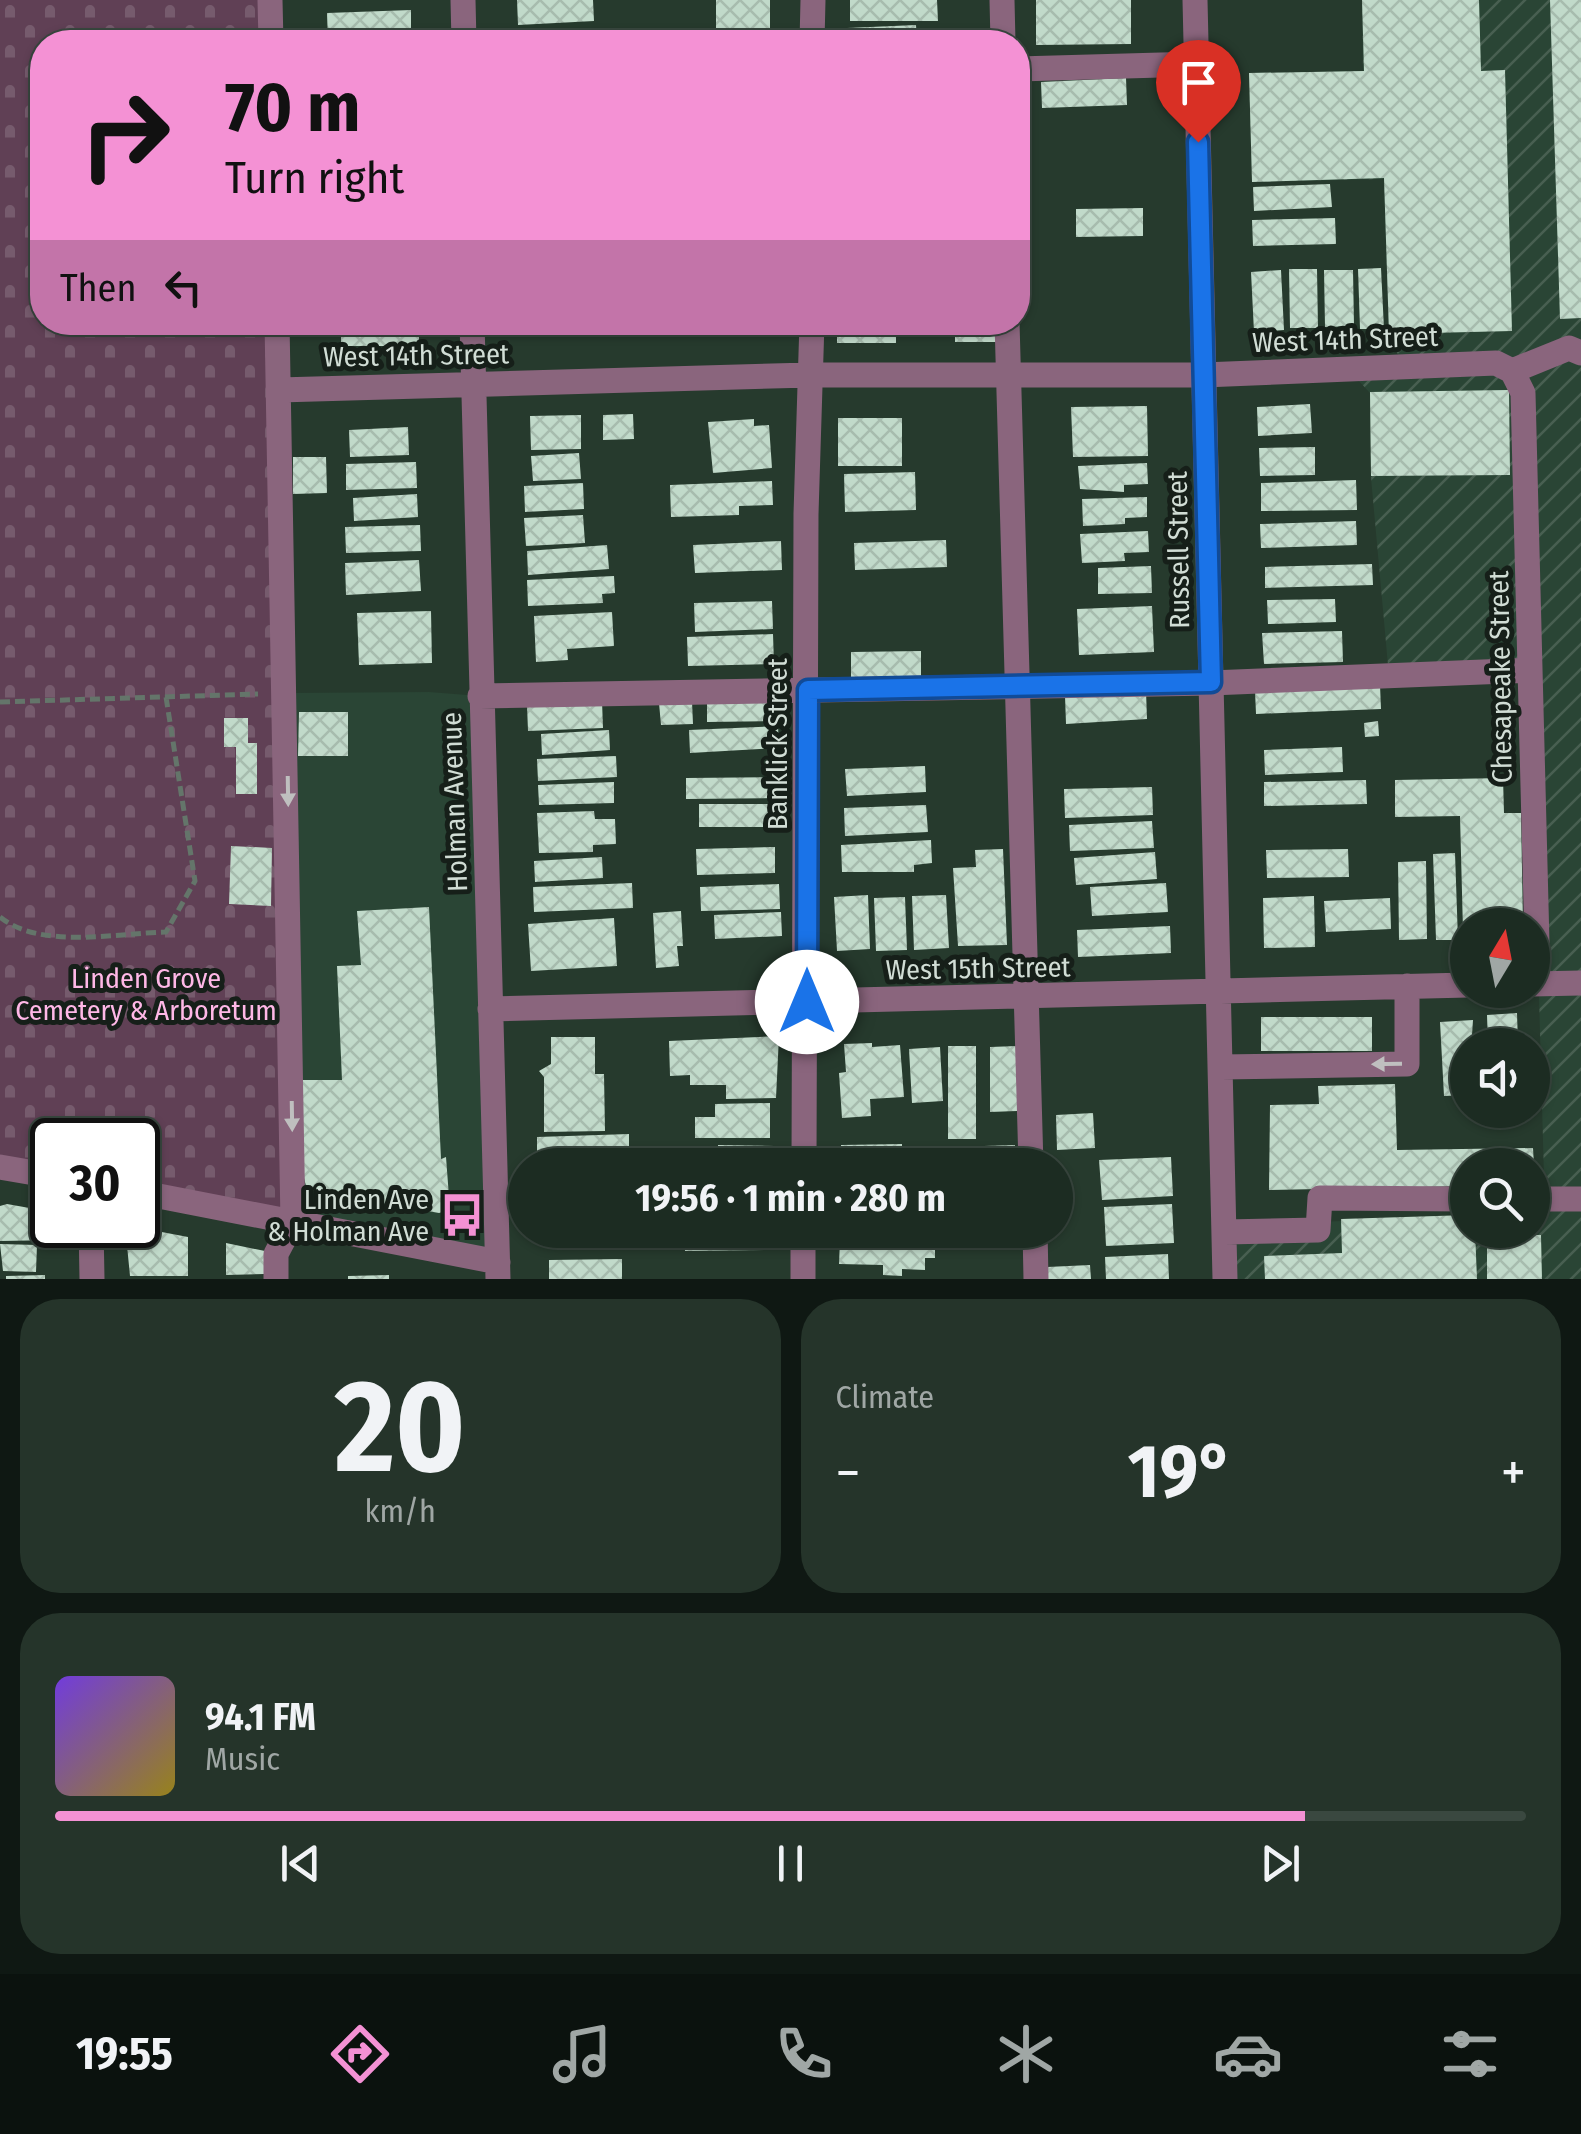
<!DOCTYPE html>
<html lang="en">
<head>
<meta charset="utf-8">
<style>
  :root { --surface:#1c2c22; --page:#25342a; --text:#f1f3f6; --muted:#a0a7a5; --line:#3a4840; --accent:#f491d4 }
  body { margin:0; font-family:"Fira Sans Condensed",sans-serif; background:var(--page); color:var(--text); height:100vh; display:flex; flex-direction:column; font-size:38px; white-space:nowrap }
  * { box-sizing:border-box; margin:0 }
  p { font-size:32px; color:var(--muted) }
  .icon { flex:none; width:55px; height:55px; fill:none; stroke:currentColor; stroke-width:2; stroke-linecap:round; stroke-linejoin:round }
  .map { position:relative; height:1279px; overflow:hidden }
  .side { display:flex; flex-direction:column; gap:20px; padding:20px; background:#0f1813; flex:1 }
  .side>* { flex:none }
  .top-card { position:absolute; left:30px; top:30px; width:1000px; height:305px; border-radius:40px; box-shadow:0 2px 8px #0004,0 0 0 2px var(--line); background:#f491d4; color:#111; overflow:hidden }
  .needle { width:65px; rotate:10deg }
  .controls { position:absolute; left:1450px; top:908px; display:grid; gap:20px }
  .controls a { display:grid; place-items:center; width:100px; height:100px; border-radius:50%; background:var(--surface); box-shadow:0 2px 8px #0004,0 0 0 2px var(--line); font-size:50px }
  .speed { position:absolute; left:30px; top:1118px; display:flex; gap:20px; font-size:50px; font-weight:700; text-align:center }
  .speed>* { display:grid; place-content:center; width:130px; height:130px; border-radius:50%; background:var(--surface); box-shadow:0 2px 8px #0004,0 0 0 2px var(--line); line-height:1 }
  .speed .limit { border:5px solid #111; border-radius:15px; background:#fff; color:#111 }
  .pin { position:absolute; display:grid; place-items:center; width:85px; height:85px; color:#fff; margin:-102px -42px; border-radius:50% 50% 50% 0; rotate:-45deg; box-shadow:0 0 10px #0007 }
  .pin .icon { rotate:45deg }
  .me { position:absolute; width:110px; margin:-55px; rotate:0deg; stroke-linejoin:round; filter:drop-shadow(0 0 8px #0008) }
  .turn { display:flex; align-items:center; gap:35px; height:210px; padding:0 30px; font-size:45px }
  .turn .icon { width:130px; height:130px; stroke-width:2.5 }
  .turn b { display:block; font-size:70px; line-height:85px }
  .then { display:flex; align-items:center; height:95px; padding:0 30px; background:#0003; gap:20px; font-size:38px }
  .big { font-size:75px; font-weight:700; line-height:1.1 }
  .side .tile { flex:1; display:flex; flex-direction:column; justify-content:center; gap:15px; min-width:0; padding:0 35px; border-radius:40px; background:var(--page) }
  .side .dial { align-items:center; gap:0 }
  .dial b { font-size:130px; line-height:1 }
  .song { display:flex; align-items:center; gap:30px }
  .cover { width:120px; height:120px; border-radius:15px; background:linear-gradient(135deg,hsl(260 70% 55%),hsl(50 70% 35%)) }
  .played { height:10px; border-radius:5px; background:linear-gradient(90deg,var(--accent) 85%,var(--line) 85%) }
  .keys { display:flex; justify-content:space-around; direction:ltr }
  .heat { display:flex; justify-content:space-between; align-items:center; font-size:55px; direction:ltr }
  .side .tiles { flex:1; display:grid; gap:20px; grid-template-columns:1fr 1fr }
  .tile:last-child { grid-column:span 2 }
  .trip { position:absolute; left:508px; top:1148px; width:565px; height:100px; border-radius:50px; background:var(--surface); box-shadow:0 2px 8px #0004,0 0 0 2px var(--line); font-weight:700; line-height:100px; text-align:center }
  .dock { display:flex; height:160px; justify-content:space-around; align-items:center; background:#0b120e; color:var(--muted) }
  .dock .icon { width:70px; height:70px }
  .dock .selected { color:var(--accent) }
  .dock b { font-size:45px; color:var(--text) }
  .map>svg:first-child { display:block }
  .built { fill:#2a4535 }
  .industrial { fill:url(#industrial-furrows) }
  .cemetery { fill:url(#cemetery-stones) }
  .building { fill:url(#building-cross-hatch) }
  .lines { fill:none; stroke-linecap:round; stroke-linejoin:round }
  .path { stroke:#64756a; stroke-width:5; stroke-dasharray:10 5; stroke-linecap:butt }
  .minor { stroke:#8a657d; stroke-width:25 }
  .oneway { fill:#bfbfbf }
  .route-casing { stroke:#114b97; stroke-width:25 }
  .route { stroke:#1a73e8; stroke-width:18 }
  .labels { text-anchor:middle; stroke-width:10; stroke-linejoin:round; paint-order:stroke }
  .street-label { font-size:28px; fill:#d1ddd5; stroke:#161f19 }
  .park-label { font-size:28px; fill:#ffb8e7; stroke:#161f19 }
  .poi-label { font-size:28px; fill:#d1ddd5; stroke:#161f19; text-anchor:end }
</style>
</head>
<body>
<div class="map">
<svg width="1581" height="1279" viewBox="0 0 1581 1279">
  <defs>
    <pattern id="industrial-furrows" width="10" height="10" patternUnits="userSpaceOnUse" patternTransform="scale(2.5)"><rect width="10" height="10" fill="#2a4535"/><path d="M-1 1l2-2M0 10L10 0M9 11l2-2" fill="none" stroke="#485f51"/></pattern>
    <pattern id="cemetery-stones" width="16" height="16" patternUnits="userSpaceOnUse" patternTransform="scale(2.5)"><rect width="16" height="16" fill="#604055"/><path d="M2 7V4a2 2 0 0 1 4 0v3zM10 15v-3a2 2 0 0 1 4 0v3z" fill="#765b6d"/></pattern>
    <pattern id="building-cross-hatch" width="8" height="8" patternUnits="userSpaceOnUse" patternTransform="scale(2.5)"><rect width="8" height="8" fill="#c1daca"/><path d="M0 0l8 8M0 8l8-8" fill="none" stroke="#a7bcae"/></pattern>
  </defs>
  <rect width="100%" height="100%" fill="#263a2d"/>
  <path class="built" d="M429,692L480,696L498,1262L293,1222L286,693Z"/>
  <path class="industrial" d="M1362,0H1581V1279H1225L1224,1226L1467,1216L1468,1230H1532L1533,1213L1545,1212L1530,671L1389,676L1371,477L1370,393L1348,369L1403,366L1389,334L1384,179L1252,182L1249,73L1363,71Z"/>
  <path class="cemetery" d="M0,0H270L271,42H42V322L277,323L293,1222L138,1192V1140H52V1176L0,1167Z"/>
  <path class="building" d="M517,0H593L594,21L518,25Z
    M716,0H770V42H716Z
    M850,0H937L938,21H850Z
    M1036,0H1131V44L1036,45Z
    M1362,0H1479L1481,71L1505,70L1512,331L1389,334L1384,178L1252,182L1249,73L1364,71Z
    M1550,0H1581V318L1560,319Z
    M411,10V38L328,42L327,13Z
    M916,25L917,42H848L847,28Z
    M591,28V42H522V31Z
    M648,30L649,42H614L613,32Z
    M1126,78L1127,105L1042,108L1041,82Z
    M1330,184L1332,207L1254,211L1253,187Z
    M1143,208V236L1076,237V209Z
    M1335,218L1336,244L1253,246L1252,220Z
    M1381,268L1384,329H1360L1358,269Z
    M1289,269H1317L1318,328H1290Z
    M1281,270L1284,330L1254,332L1251,272Z
    M1324,270H1353L1354,326L1325,327Z
    M341,322H419V346H341Z
    M837,322H896V343H837Z
    M955,322H996V342H955Z
    M1509,390L1510,475L1371,476L1370,392Z
    M1310,404L1312,433L1258,436L1257,407Z
    M1147,406L1148,456L1073,457L1071,407Z
    M633,414L634,439L603,440V415Z
    M581,415V449L531,450L530,416Z
    M838,418H902V466H838Z
    M754,419V426L769,425L772,468L713,473L708,422Z
    M408,427L409,455L350,457L349,430Z
    M1315,447V475L1260,476L1259,448Z
    M579,453L581,479L533,481L531,456Z
    M293,457H326L327,493L293,494Z
    M416,462L417,488L346,490V464Z
    M1147,463L1148,484L1124,485V492L1080,489L1078,466Z
    M915,472L916,510L845,512L844,474Z
    M1356,480L1357,510L1261,511V483Z
    M772,481L773,505L739,506V515L671,517L670,485Z
    M583,483L584,509L525,512L524,486Z
    M417,494L418,517L354,521L353,498Z
    M1147,497V517L1125,518V524L1083,526L1082,499Z
    M583,515L585,543L526,546L524,518Z
    M1356,521L1357,545L1261,548L1260,524Z
    M420,525L421,551L346,553L345,527Z
    M1148,531L1149,552L1124,553L1125,561L1082,563L1080,534Z
    M946,540L947,567L855,570L854,543Z
    M781,541L782,570L695,573L693,545Z
    M607,545L609,569L528,575L527,551Z
    M419,560L421,591L346,595L345,563Z
    M1372,564L1373,585L1265,588V567Z
    M1151,566L1152,593L1098,594V568Z
    M614,576L615,593L602,594L603,603L528,606L527,580Z
    M1335,599L1336,622L1268,624L1267,600Z
    M772,601L773,629L695,632L694,603Z
    M1152,606L1154,652L1079,655L1077,609Z
    M431,611L432,663L359,665L357,613Z
    M612,612L614,646L567,649L568,660L536,662L534,616Z
    M1342,631L1343,662L1264,664L1262,633Z
    M773,634L774,664L688,666L687,637Z
    M921,651V677H851V652Z
    M1380,685L1381,709L1256,714L1255,691Z
    M1146,691L1147,719L1066,724L1065,696Z
    M772,696L773,721L707,722V697Z
    M602,701L603,728L528,731L527,705Z
    M692,701L693,724L661,725L659,703Z
    M299,712H348V756H298Z
    M224,718H248V743H257V794H236V747H224Z
    M1378,721L1379,736L1365,737L1364,723Z
    M778,726L779,748L690,753L689,730Z
    M609,730L610,750L542,755L541,734Z
    M1342,747L1343,772L1265,775L1264,750Z
    M616,756L617,777L538,781L537,759Z
    M925,766L926,792L847,796L845,769Z
    M777,777L778,798L686,799V778Z
    M1503,778L1504,813H1521L1523,925H1468L1463,931L1460,816L1395,817V780Z
    M1366,780L1367,804L1264,806V782Z
    M614,782V803L539,805L538,785Z
    M1152,787L1153,815L1065,818L1064,789Z
    M699,804H776V827H699Z
    M926,805L928,832L845,836L844,808Z
    M594,811L595,819H615L616,844L593,845V852L539,853L537,813Z
    M1152,821L1154,848L1070,851L1069,825Z
    M931,840L932,863L914,865V872H842L841,845Z
    M231,846L272,848L271,906L229,904Z
    M775,847V873L697,875L696,849Z
    M1003,849L1007,945L958,946L953,868L976,867L975,850Z
    M1348,849L1349,877L1267,878L1266,850Z
    M1155,852L1157,879L1076,885L1074,858Z
    M1455,853L1458,940H1436L1433,854Z
    M602,857L603,878L535,882L534,861Z
    M1426,861L1427,939L1399,940L1398,862Z
    M632,883L633,908L534,912L533,887Z
    M1166,883L1168,912L1092,916L1090,887Z
    M779,884L780,909L701,911L700,887Z
    M868,895L870,949L837,951L834,897Z
    M946,895L949,948L914,950L912,896Z
    M1314,896L1315,947L1264,948L1263,898Z
    M905,897L907,950L876,951L874,898Z
    M1390,898L1391,929L1326,932L1324,901Z
    M429,907L441,1159L446,1157L450,1210L439,1213L307,1190L300,1162L297,1080H342L337,966L361,965L357,911Z
    M681,911L683,946H677L679,966L656,968L653,913Z
    M781,912L782,936L715,939L714,915Z
    M614,918L617,966L531,971L528,924Z
    M1170,926L1171,953L1078,957L1077,930Z
    M1517,1013L1518,1045H1488L1487,1015Z
    M1261,1017H1372V1051H1261Z
    M1473,1020L1468,1095L1444,1096L1440,1022Z
    M779,1036L776,1098L726,1099V1085H690V1075L670,1076L669,1041Z
    M551,1037H595V1074H604L605,1131L544,1132V1077L539,1071L551,1064Z
    M872,1043V1047L900,1045L904,1097L870,1099L871,1116L842,1118L839,1073L846,1072L844,1044Z
    M948,1046H976V1139H948Z
    M1017,1046V1111L990,1112V1047Z
    M940,1047L943,1101L912,1103L909,1049Z
    M1395,1084L1397,1150L1533,1148L1534,1165H1468V1186L1269,1190L1270,1105L1319,1104L1318,1086Z
    M770,1103V1138H695V1117H715V1104Z
    M1093,1113L1095,1148L1057,1150L1056,1115Z
    M629,1134V1163L568,1160V1152H537V1137Z
    M902,1144V1165H841V1145Z
    M718,1145L774,1146V1165H718Z
    M1015,1145V1165H984V1146Z
    M1171,1157L1173,1196L1102,1200L1099,1160Z
    M7,1204L52,1212L59,1240L0,1241V1206Z
    M1172,1204L1174,1243L1106,1246L1104,1207Z
    M1468,1215V1230H1475L1477,1279H1265L1264,1256L1342,1253L1341,1219Z
    M125,1225L188,1237V1276H130Z
    M684,1230H770V1250L685,1251Z
    M1487,1235H1541L1542,1279H1487Z
    M840,1240L935,1244V1258H925V1270L902,1269V1276L883,1275V1265L839,1264Z
    M226,1243L265,1251L264,1274L226,1275Z
    M0,1244L37,1245L36,1272L3,1271Z
    M1168,1254L1169,1279H1106L1105,1257Z
    M622,1259V1279H549V1260Z
    M1090,1265L1091,1279H1048L1047,1267Z
    M45,1275V1279H6V1276Z
    M389,1275V1279H348V1276Z"/>
  <g class="lines">
    <path class="path" d="M0,702L258,694
      M0,917C41,950 117,933 166,932L195,881L166,697"/>
    <path class="minor" d="M270,0L271,42
      M463,0L464,42
      M1002,0L1003,42
      M1195,0L1225,1279
      M812,42L813,0
      M1018,69L1197,64
      M472,322L498,1279
      M1007,322L1031,1165
      M1512,371L1523,393L1538,983
      M1512,371L1569,348L1581,353
      M279,390L810,375H1203L1496,363L1512,371
      M480,696L1211,683L1530,670
      M1532,984L1581,983
      M490,1009L1468,985
      M1221,1067L1407,1064V986
      M804,1165L806,514L812,322
      M0,1167L52,1176
      M138,1192L498,1262
      M1532,1199H1581
      M91,1225L92,1279
      M1035,1230L1036,1279
      M1225,1232L1318,1230L1320,1198L1468,1199
      M276,1279V1254L293,1222L277,322
      M803,1279V1230"/>
  </g>
  <defs><path id="oneway-solid" d="M-6-.8H1V-3.2L6.5 0L1 3.2V.8H-6Z" transform="scale(2.5)"/></defs>
  <g class="oneway">
    <use href="#oneway-solid" transform="translate(288 791) rotate(89)"/>
    <use href="#oneway-solid" transform="translate(1387 1064) rotate(179)"/>
    <use href="#oneway-solid" transform="translate(292 1116) rotate(89)"/>
  </g>
  <g class="lines">
    <g class="route-casing">
      <path id="route" d="M807,1002L808,690L1211,682L1198,142"/>
    </g>
    <use href="#route" class="route"/>
  </g>
  <defs>
    <g id="bus-bare" transform="scale(3.45)"><path d="M-5-6H5V4H4V6H2V4H-2V6H-4V4H-5ZM-3.5-4V0h7V-4ZM-3.5 1.2v1.5H-2V1.2ZM2 1.2v1.5H3.5V1.2Z" fill="#f491d4" stroke="#161f19" stroke-width="2.5" paint-order="stroke"/></g>
  </defs>
  <g fill-rule="evenodd">
    <use href="#bus-bare" x="462" y="1215"/>
  </g>
  <g class="labels">
    <g class="street-label">
      <text transform="translate(1345 339) rotate(-2)" y="10">West 14th Street</text>
      <text transform="translate(416 355) rotate(-1)" y="10">West 14th Street</text>
      <text transform="translate(1178 550) rotate(-91)" y="10">Russell Street</text>
      <text transform="translate(1500 677) rotate(-91)" y="10">Chesapeake Street</text>
      <text transform="translate(777 744) rotate(-90)" y="10">Banklick Street</text>
      <text transform="translate(454 802) rotate(-92)" y="10">Holman Avenue</text>
      <text transform="translate(978 968) rotate(-1)" y="10">West 15th Street</text>
    </g>
    <g class="park-label">
      <text x="146" y="988">Linden Grove<tspan x="146" dy="32">Cemetery &amp; Arboretum</tspan></text>
    </g>
    <g class="poi-label">
      <text x="429" y="1209">Linden Ave<tspan x="429" dy="32">&amp; Holman Ave</tspan></text>
    </g>
  </g>
</svg>
<div class="controls">
<a><svg class="needle" viewBox="-14 -14 28 28"><path d="M0-13l5 13h-10z" fill="#e53935"/><path d="M0 13l5-13h-10z" fill="#a0a7a5"/></svg></a>
<a><svg class="icon" aria-label="sound" viewBox="0 0 24 24"><path d="M4 9h4l5-4v14l-5-4H4zM17 9q2 3 0 6"/></svg></a>
<a><svg class="icon" aria-label="search" viewBox="0 0 24 24"><circle cx="10" cy="10" r="6"/><path d="M15 15l6 6"/></svg></a>
</div>
<div class="speed"><div class="limit">30</div></div>
<div class="pin" style="left:1198px;top:142px;background:#d93025"><svg class="icon" aria-label="arrive" viewBox="0 0 24 24"><path d="M6 21V4h12l-3 4 3 4H6"/></svg></div>
<svg class="me" style="left:807px;top:1002px" viewBox="-20 -20 40 40"><circle r="19" fill="#fff"/><path d="M0-13L10 11 0 6-10 11z" fill="#1a73e8"/></svg>
<div class="trip">19:56 · 1 min · 280 m</div>
<div class="top-card">
<div class="turn"><svg class="icon" aria-label="right" viewBox="0 0 24 24"><path d="M7 20v-9h11M14 6l5 5-5 5"/></svg><div><b>70 m</b>Turn right</div></div>
<div class="then">Then<svg class="icon" aria-label="left" viewBox="0 0 24 24"><path d="M17 20v-9H6M10 6l-5 5 5 5"/></svg></div>
</div>
</div>
<section class="side">
<div class="tiles">
<div class="tile dial"><b>20</b><p>km/h</p></div>
<div class="tile"><p>Climate</p>
<div class="heat"><a>−</a><b class="big">19°</b><a>+</a></div>
</div>
<div class="tile">
<div class="song"><i class="cover"></i><div><b>94.1 FM</b><p>Music</p></div></div>
<div class="played"></div>
<div class="keys"><svg class="icon" aria-label="previous" viewBox="0 0 24 24"><path d="M18 5L8 12l10 7zM5 5v14"/></svg><svg class="icon" aria-label="pause" viewBox="0 0 24 24"><path d="M8 5v14M16 5v14"/></svg><svg class="icon" aria-label="next" viewBox="0 0 24 24"><path d="M6 5l10 7-10 7zM19 5v14"/></svg></div>
</div>
</div>
</section>
<nav class="dock">
<b>19:55</b>
<svg class="icon selected" aria-label="directions" viewBox="0 0 24 24"><path d="M12 3l9 9-9 9-9-9zM9 14v-3h6M13 9l2 2-2 2"/></svg>
<svg class="icon" aria-label="music" viewBox="0 0 24 24"><path d="M9 18V5l10-2v13"/><circle cx="6" cy="18" r="3"/><circle cx="16" cy="16" r="3"/></svg>
<svg class="icon" aria-label="phone" viewBox="0 0 24 24"><path d="M5 4h4l2 5-3 2q2 4 5 5l2-3 5 2v4C11 20 4 13 5 4z"/></svg>
<svg class="icon" aria-label="climate" viewBox="0 0 24 24"><path d="M12 3v18M4 7l16 10M4 17L20 7"/></svg>
<svg class="icon" aria-label="car" viewBox="0 0 24 24"><path d="M5 17H2v-5l4-1 3-4h7l3 4 3 1v5h-3M9 17h6M6 11h13"/><circle cx="7" cy="17" r="2"/><circle cx="17" cy="17" r="2"/></svg>
<svg class="icon" aria-label="filters" viewBox="0 0 24 24"><path d="M4 7h16M4 17h16"/><circle cx="9" cy="7" r="2"/><circle cx="15" cy="17" r="2"/></svg>
</nav>
</body>
</html>
